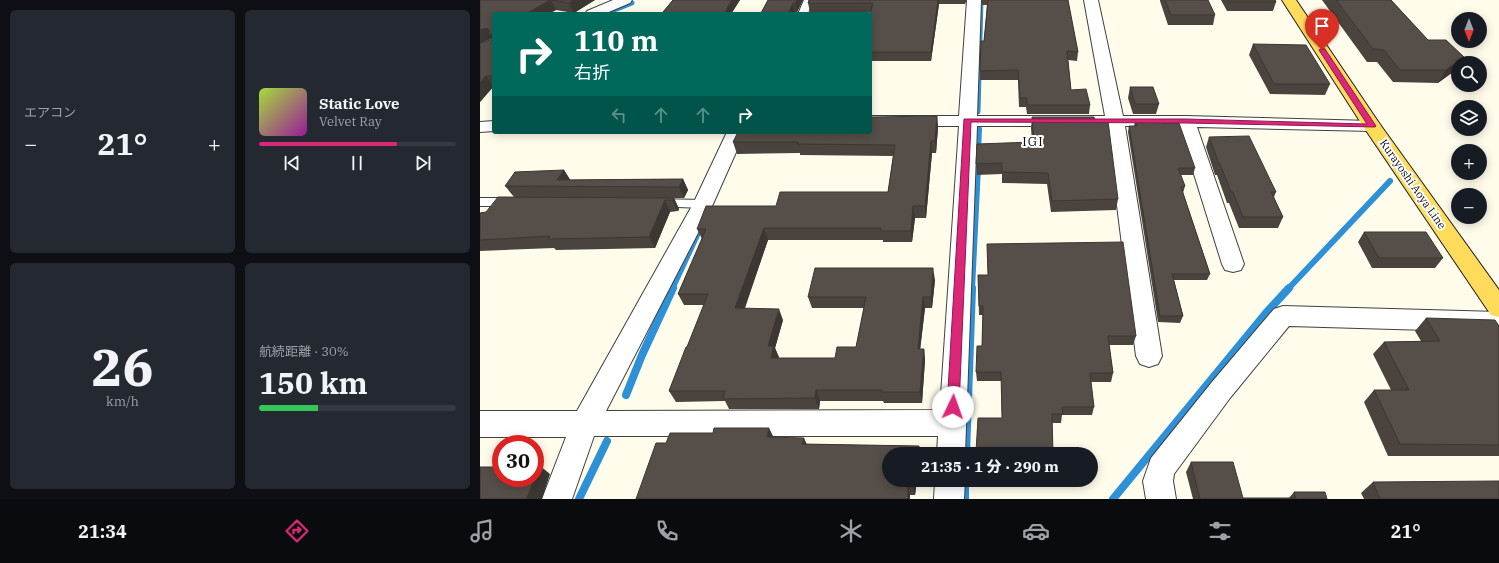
<!DOCTYPE html>
<html lang="ja">
<head>
<meta charset="utf-8">
<style>
  :root { --surface:#171b24; --page:#242831; --text:#f1f3f6; --muted:#9ea1a6; --line:#363941; --accent:#db2777 }
  body { margin:0; font-family:"IBM Plex Serif","Noto Sans JP",serif; background:var(--page); color:var(--text); height:100vh; display:flex; flex-direction:column; font-size:15px; white-space:nowrap }
  * { box-sizing:border-box; margin:0 }
  p { font-size:13px; color:var(--muted) }
  .icon { flex:none; width:22px; height:22px; fill:none; stroke:currentColor; stroke-width:2; stroke-linecap:round; stroke-linejoin:round }
  .map { position:relative; flex:1; overflow:hidden }
  .side { display:flex; flex-direction:column; gap:10px; padding:10px; background:#0d0f14; width:480px }
  .side>* { flex:none }
  .banner { position:absolute; left:12px; top:12px; width:380px; height:122px; border-radius:4px; box-shadow:0 2px 10px #0003; background:#00695c; color:#fff; overflow:hidden }
  .needle { width:26px; rotate:180deg }
  .tools { position:absolute; left:971px; top:12px; display:grid; gap:8px }
  .tools a { display:grid; place-items:center; width:36px; height:36px; border-radius:50%; background:var(--surface); box-shadow:0 2px 10px #0003; font-size:20px }
  .speed { position:absolute; left:12px; top:435px; display:flex; gap:8px; font-size:20px; font-weight:700; text-align:center }
  .speed>* { display:grid; place-content:center; width:52px; height:52px; border-radius:50%; background:var(--surface); box-shadow:0 2px 10px #0003; line-height:1 }
  .speed .limit { border:6px solid #d22; background:#fff; color:#111 }
  .pin { position:absolute; display:grid; place-items:center; width:34px; height:34px; color:#fff; margin:-41px -17px; border-radius:50% 50% 50% 0; rotate:-45deg; box-shadow:0 0 4px #0007 }
  .pin .icon { rotate:45deg }
  .me { position:absolute; width:44px; margin:-22px; rotate:3deg; stroke-linejoin:round; filter:drop-shadow(0 0 3px #0008) }
  .turn { display:flex; align-items:center; gap:14px; height:84px; padding:0 16px; font-size:18px }
  .turn .icon { width:52px; height:52px; stroke-width:2.5 }
  .turn b { display:block; font-size:28px; line-height:34px }
  .lanes { display:flex; align-items:center; height:38px; padding:0 16px; background:#0003; justify-content:center; gap:20px; direction:ltr }
  .lanes .off { opacity:.35 }
  .big { font-size:30px; font-weight:800; line-height:1.1 }
  .side .widget { flex:1; display:flex; flex-direction:column; justify-content:center; gap:6px; min-width:0; padding:0 14px; border-radius:6px; background:var(--page) }
  .side .dial { align-items:center; gap:0 }
  .dial b { font-size:52px; line-height:1 }
  .song { display:flex; align-items:center; gap:12px }
  .cover { width:48px; height:48px; border-radius:6px; background:linear-gradient(135deg,hsl(80 70% 55%),hsl(300 70% 35%)) }
  .played { height:4px; border-radius:2px; background:linear-gradient(90deg,var(--accent) 70%,var(--line) 70%) }
  .keys { display:flex; justify-content:space-around; direction:ltr }
  .heat { display:flex; justify-content:space-between; align-items:center; font-size:22px; direction:ltr }
  .charge { height:6px; border-radius:3px; background:linear-gradient(90deg,#34c759 30%,var(--line) 0) }
  .side .tiles { flex:1; display:grid; gap:10px; grid-template-columns:repeat(2,1fr) }
  .trip { position:absolute; left:402px; top:447px; width:216px; height:40px; border-radius:20px; background:var(--surface); box-shadow:0 2px 10px #0003; font-weight:800; line-height:40px; text-align:center }
  .menu { display:flex; height:64px; justify-content:space-around; align-items:center; background:#090b0e; color:var(--muted) }
  .menu .icon { width:28px; height:28px }
  .menu .selected { color:var(--accent) }
  .menu b { font-size:18px; color:var(--text) }
  main { display:flex; flex:1; min-height:0 }
  .map>svg:first-child { display:block }
  .lines { fill:none; stroke-linecap:round; stroke-linejoin:round }
  .stream-far2 { stroke:#2e90d7; stroke-width:5 }
  .stream-far1 { stroke:#2e90d7; stroke-width:6 }
  .stream { stroke:#2e90d7; stroke-width:8 }
  .lane-casing { stroke:#404040; stroke-width:2 }
  .street-casing { stroke:#404040; stroke-width:2 }
  .primary-casing { stroke:#1e1e1e; stroke-width:2 }
  .lane { fill:#fff; fill-rule:evenodd }
  .street { fill:#fff; fill-rule:evenodd }
  .primary { fill:#ffdb5c; fill-rule:evenodd }
  .wall { fill:#4a433e }
  .shaded-wall { fill:#3c3732 }
  .building { fill:#564e48; stroke:#3c3732 }
  .route { fill:#db2777; stroke:#8e194d }
  .labels { text-anchor:middle; stroke-width:4; stroke-linejoin:round; paint-order:stroke }
  .street-label { font-size:11px; fill:#0d0d0d; stroke:#fff }
  .quarter-label { font-size:13px; letter-spacing:1px; fill:#0d0d0d; stroke:#fff }
</style>
</head>
<body>
<main>
<section class="side">
<div class="tiles">
<div class="widget"><p>エアコン</p>
<div class="heat"><a>−</a><b class="big">21°</b><a>+</a></div>
</div>
<div class="widget">
<div class="song"><i class="cover"></i><div><b>Static Love</b><p>Velvet Ray</p></div></div>
<div class="played"></div>
<div class="keys"><svg class="icon" aria-label="previous" viewBox="0 0 24 24"><path d="M18 5L8 12l10 7zM5 5v14"/></svg><svg class="icon" aria-label="pause" viewBox="0 0 24 24"><path d="M8 5v14M16 5v14"/></svg><svg class="icon" aria-label="next" viewBox="0 0 24 24"><path d="M6 5l10 7-10 7zM19 5v14"/></svg></div>
</div>
<div class="widget dial"><b>26</b><p>km/h</p></div>
<div class="widget"><p>航続距離 · 30%</p><b class="big">150 km</b><div class="charge"></div></div>
</div>
</section>
<div class="map">
<svg width="1019" height="499" viewBox="0 0 1019 499">
  <rect width="100%" height="100%" fill="#fffcec"/>
  <g class="lines">
    <path class="stream-far2" d="M124,14L152,3
      M498,112L501,0"/>
    <path class="stream-far1" d="M498,152L499,129
      M192,289L219,231
      M492,289L498,167
      M808,289L910,181"/>
    <path class="stream" d="M146,395L162,355L193,288
      M486,454L492,288
      M485,480V499
      M99,499L127,441
      M633,499L786,313L809,288"/>
    <g class="lane-casing">
      <path id="lane" d="M324,0H332L328,14H318Z
        M0,198H32L37,199L39,202L37,205L32,206H0Z
        M177,199L223,200L228,201L230,204L228,207L223,208L172,206L170,203L172,200Z"/>
    </g>
    <g class="street-casing">
      <path id="street" d="M133,0H152L150,3L124,14H105L107,11Z
        M487,0H501L497,116H625L604,0H618L643,116H706L892,121L898,122L901,126L898,130L892,131L717,127L764,264L761,270L753,272L745,270L742,264L699,126H645L682,356L678,364L669,367L660,364L656,356L627,126H497L485,454H457L458,436H114L92,499H62L86,437H0V411H97L213,204L247,132H265L233,204L126,411L460,410L479,126H390V116H479Z
        M14,121V131L0,132V122Z
        M803,306L1019,312V332L809,326L750,398L694,474L693,481L696,499H666L663,481L671,458L732,382L794,309Z
        M455,480H485L484,499H454Z"/>
    </g>
    <g class="primary-casing">
      <path id="primary" d="M802,0H816L899,123L1019,290V317L1011,315L883,126Z"/>
    </g>
    <use href="#lane" class="lane"/>
    <use href="#street" class="street"/>
    <use href="#primary" class="primary"/>
  </g>
  <path class="wall" d="M0,0H115L94,13L76,10L68,14H14V87H13L0,102V43L8,41V40L0,43Z
    M193,0H260L251,14H184L183,12Z
    M288,0H323L317,12H315L314,14H282L281,13Z
    M329,0H487L485,4H459L451,61H390V12H330L328,3Z
    M501,0H588L598,52L597,61L588,60L591,90L610,105L609,114H547L546,107H539L538,80H500V71L504,41L507,5H502Z
    M680,0H728L735,15L733,25H688L680,1Z
    M741,0H795L796,2L793,11H747Z
    M842,0H911L948,40L978,63V67L977,69L958,83L913,82L897,62H887Z
    M773,44L850,84L845,95L790,94L769,55Z
    M650,87L679,104L676,114H653L648,98Z
    M457,116L458,128L456,153H452L446,218H435L432,242H403V240H288L264,308L303,320L295,348L299,358H355L376,347L384,308H332L328,297L455,280L452,308H445L440,349H444L445,360L442,403H404L403,401H340L339,409H249L245,401L196,402L189,391L224,305H204L198,294L222,239L217,229L296,206L408,192L413,156L320,155V153L257,154L253,142Z
    M552,117L615,121L638,199L636,210L571,212L567,184L522,183V174L497,175L496,164L552,142L551,128Z
    M655,122L683,123L715,168L713,175H701L705,186L703,193L730,274L727,280H694L703,316L700,323L678,322L648,132L649,126H654Z
    M729,137L796,192L794,197L803,217L798,228H759L749,203H747L737,175H735L726,147Z
    M84,170L90,180L203,179L208,190L204,198H194L199,209L198,211L190,212L175,248L76,250L74,248L0,251V213L6,212L34,197L25,186Z
    M884,232L963,258L955,268H892L878,242Z
    M507,244L656,336L653,345H629L633,373L631,382H611L614,407L612,415H582L581,423H572L573,454H496L498,418H522L521,381H497L496,372L502,346L503,315H499L498,275H508Z
    M946,318L1019,326V456H908L884,402L894,390H911L893,354L904,342L941,341L935,331Z
    M293,437L327,444L439,446L440,454H409L437,480L435,495H430V499H156L186,443Z
    M711,462L763,498H809L814,492L847,499H713L706,472Z
    M893,482L1019,499H884L881,493Z"/>
  <path class="shaded-wall" d="M70,0H71L76,10L68,14H46Z
    M94,0H115L94,13L89,3Z
    M252,0H260L251,14H244Z
    M317,0H323L317,12L315,3Z
    M458,0H459V4L451,61V52Z
    M313,3L315,12L314,14H308Z
    M7,28L11,34L14,32V43L12,39L0,43V30Z
    M984,57L980,63H978V67L977,69L958,83L966,70Z
    M6,76L13,87L0,102V83Z
    M457,116L458,128L456,153L455,141Z
    M451,141L452,153L446,218L445,206Z
    M84,170L91,181L77,180Z
    M203,179L208,190L204,198L199,187Z
    M194,198L199,209L198,211L192,200Z
    M185,200L190,212L175,248L169,237Z
    M433,206L435,218L432,242L431,231Z
    M284,228L288,240L261,320L255,308Z
    M453,268L455,280L452,308L451,297Z
    M443,297L445,308L439,360L438,349Z
    M299,309L303,320L295,348L299,357L296,368L291,358L288,346Z
    M444,349L445,360L442,403L440,392Z
    M336,390L340,401L339,409L335,398Z
    M289,428L294,438L287,437Z
    M324,438L328,447L322,444Z
    M439,446L440,454H438Z
    M59,465L70,474L62,499H46L55,478Z
    M434,480H437L435,495L433,487Z
    M428,487L430,495V499H428Z"/>
  <path class="building" d="M0,0H70L46,14H14V32L9,35V30L7,28L0,30Z
    M72,0H94L89,3Z
    M193,0H252L244,14H188L190,13L183,12Z
    M288,0H317L315,3H313L308,14H286L287,13H281Z
    M329,0H458L451,52H390V14L393,3H328Z
    M508,0H588L598,52L587,51L591,90L606,89L610,105H547V98H540L538,70L500,71L501,41H504Z
    M685,0H728L735,15H691Z
    M748,0H795L796,2H749Z
    M856,0H911L948,40H966L984,57L966,70H920L904,50L893,49Z
    M9,38H14V76H6L0,83V43L8,41Z
    M773,44L826,45L850,84H794Z
    M650,87H673L679,104H655Z
    M457,116L455,141H451L445,206H433L431,231H401V228H284L255,308L299,309L288,346H294L291,358H355L357,347H376L386,297H328L335,268H453L451,297H443L438,349H444L440,392H401L402,390H336L335,398L243,399L245,391H189L206,347H207L228,294H198L226,229H217L226,206H296L300,192H408L415,145L317,144L318,142H253L258,132H390V117Z
    M552,117H614L615,121H628L638,199L572,201L568,173L522,172V163L496,164L497,144L554,142Z
    M682,121L683,123H699L715,168H698L705,186L701,187L730,274H692L703,316H680L649,126H657L655,122Z
    M769,136L796,192H791L803,217H763L753,192H751L740,164H739L729,137Z
    M84,170L77,180L203,179L199,187L25,186L35,172Z
    M18,197L194,198L192,200H185L169,237L68,239L70,236L0,240V213L6,212Z
    M884,232H946L963,258H899Z
    M643,242L656,336H628L633,373H610L614,407H582L583,414H572L573,454L496,452L498,418H522L521,372H496L497,346H502L503,306H499L498,275H508L507,244Z
    M946,318L1015,320L1019,326V445L920,444L894,390H929L904,342L960,341Z
    M234,428H289L287,437L324,438L322,444L439,446L438,454H409V480H434L433,487H428V499H156L176,443H186L190,433H233Z
    M711,462H753L763,498H816L814,492H845L847,499H720Z
    M20,465H21V478H54L50,491L46,499H0V467H19Z
    M55,465H59L55,477Z
    M1019,481V499H900L893,482Z"/>
  <path class="route" d="M842,48L845,49L896,126L895,127L706,123L491,122L479,407L477,410L473,412L469,410L467,407L484,119H706L887,124L839,50Z"/>
  <g class="labels">
    <g class="street-label">
      <text transform="translate(933 184) rotate(55)" y="4">Kurayoshi Aoya Line</text>
    </g>
    <g class="quarter-label">
      <text x="553" y="146">IGI</text>
    </g>
  </g>
</svg>
<div class="tools">
<a><svg class="needle" viewBox="-14 -14 28 28"><path d="M0-13l5 13h-10z" fill="#e53935"/><path d="M0 13l5-13h-10z" fill="#9ea1a6"/></svg></a>
<a><svg class="icon" aria-label="search" viewBox="0 0 24 24"><circle cx="10" cy="10" r="6"/><path d="M15 15l6 6"/></svg></a>
<a><svg class="icon" aria-label="layers" viewBox="0 0 24 24"><path d="M12 4l9 5-9 5-9-5zM3 14l9 5 9-5"/></svg></a>
<a>+</a>
<a>−</a>
</div>
<div class="speed"><div class="limit">30</div></div>
<div class="pin" style="left:842px;top:50px;background:#d93025"><svg class="icon" aria-label="arrive" viewBox="0 0 24 24"><path d="M6 21V4h12l-3 4 3 4H6"/></svg></div>
<svg class="me" style="left:473px;top:407px" viewBox="-20 -20 40 40"><circle r="19" fill="#fff"/><path d="M0-13L10 11 0 6-10 11z" fill="#db2777"/></svg>
<div class="trip">21:35 · 1 分 · 290 m</div>
<div class="banner">
<div class="turn"><svg class="icon" aria-label="right" viewBox="0 0 24 24"><path d="M7 20v-9h11M14 6l5 5-5 5"/></svg><div><b>110 m</b>右折</div></div>
<div class="lanes"><svg class="icon off" aria-label="left" viewBox="0 0 24 24"><path d="M17 20v-9H6M10 6l-5 5 5 5"/></svg><svg class="icon off" aria-label="ahead" viewBox="0 0 24 24"><path d="M12 20V5M6 11l6-6 6 6"/></svg><svg class="icon off" aria-label="ahead" viewBox="0 0 24 24"><path d="M12 20V5M6 11l6-6 6 6"/></svg><svg class="icon" aria-label="right" viewBox="0 0 24 24"><path d="M7 20v-9h11M14 6l5 5-5 5"/></svg></div>
</div>
</div>
</main>
<nav class="menu">
<b>21:34</b>
<svg class="icon selected" aria-label="directions" viewBox="0 0 24 24"><path d="M12 3l9 9-9 9-9-9zM9 14v-3h6M13 9l2 2-2 2"/></svg>
<svg class="icon" aria-label="music" viewBox="0 0 24 24"><path d="M9 18V5l10-2v13"/><circle cx="6" cy="18" r="3"/><circle cx="16" cy="16" r="3"/></svg>
<svg class="icon" aria-label="phone" viewBox="0 0 24 24"><path d="M5 4h4l2 5-3 2q2 4 5 5l2-3 5 2v4C11 20 4 13 5 4z"/></svg>
<svg class="icon" aria-label="climate" viewBox="0 0 24 24"><path d="M12 3v18M4 7l16 10M4 17L20 7"/></svg>
<svg class="icon" aria-label="car" viewBox="0 0 24 24"><path d="M5 17H2v-5l4-1 3-4h7l3 4 3 1v5h-3M9 17h6M6 11h13"/><circle cx="7" cy="17" r="2"/><circle cx="17" cy="17" r="2"/></svg>
<svg class="icon" aria-label="filters" viewBox="0 0 24 24"><path d="M4 7h16M4 17h16"/><circle cx="9" cy="7" r="2"/><circle cx="15" cy="17" r="2"/></svg>
<b>21°</b>
</nav>
</body>
</html>
